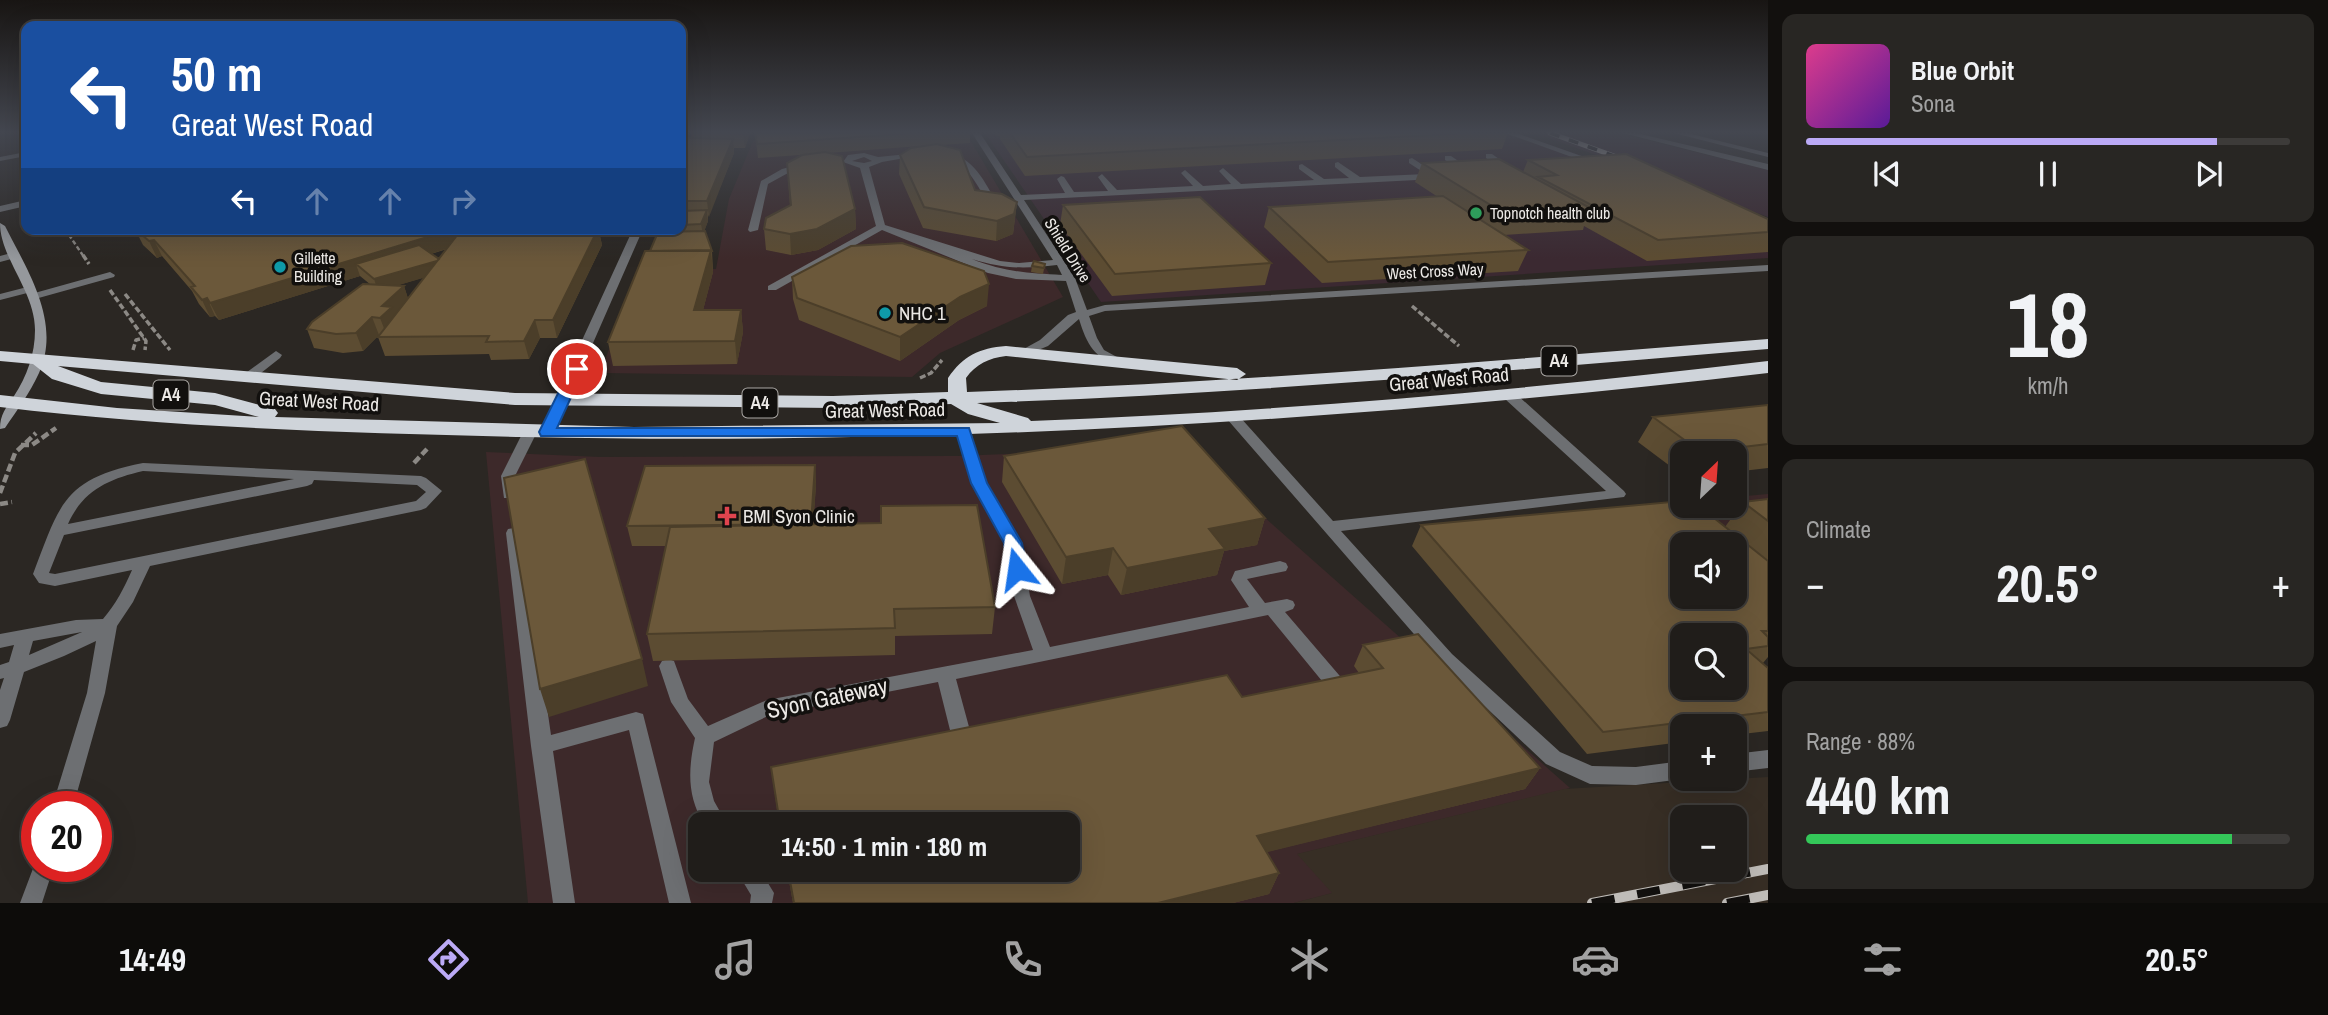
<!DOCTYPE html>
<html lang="en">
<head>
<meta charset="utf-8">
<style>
  :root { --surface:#201d1a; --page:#282623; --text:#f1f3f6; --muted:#a2a2a2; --line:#3d3b39; --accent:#bbaaf6 }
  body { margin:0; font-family:"Archivo Narrow",sans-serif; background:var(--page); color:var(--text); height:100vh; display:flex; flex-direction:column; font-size:26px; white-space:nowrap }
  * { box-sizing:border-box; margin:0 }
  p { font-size:23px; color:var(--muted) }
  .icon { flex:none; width:38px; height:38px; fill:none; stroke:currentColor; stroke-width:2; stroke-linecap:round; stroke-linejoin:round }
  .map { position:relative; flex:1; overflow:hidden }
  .side { display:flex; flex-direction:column; gap:14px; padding:14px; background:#12100e; width:560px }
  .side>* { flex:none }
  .hud { position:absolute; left:21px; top:21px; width:665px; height:214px; border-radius:14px; box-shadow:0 7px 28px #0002,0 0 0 2px var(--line); background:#1a4fa0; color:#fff; overflow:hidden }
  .needle { width:46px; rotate:25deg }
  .tools { position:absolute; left:1670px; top:441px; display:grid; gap:14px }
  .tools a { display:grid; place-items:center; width:77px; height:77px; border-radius:14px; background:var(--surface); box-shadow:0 7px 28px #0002,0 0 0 2px var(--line); font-size:35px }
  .speed { position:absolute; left:21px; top:791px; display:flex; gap:14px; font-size:35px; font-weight:700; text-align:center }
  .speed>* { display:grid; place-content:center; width:91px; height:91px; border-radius:50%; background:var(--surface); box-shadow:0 7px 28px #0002,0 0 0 2px var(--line); line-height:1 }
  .speed .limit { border:10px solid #d22; background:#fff; color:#111 }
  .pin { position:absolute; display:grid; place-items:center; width:60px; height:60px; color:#fff; margin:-30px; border:4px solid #fff; border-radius:50%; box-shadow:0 2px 7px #0007 }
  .me { position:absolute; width:77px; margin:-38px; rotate:345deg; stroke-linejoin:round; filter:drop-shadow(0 0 5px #0008) }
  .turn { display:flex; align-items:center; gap:24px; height:147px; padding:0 35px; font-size:32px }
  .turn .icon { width:91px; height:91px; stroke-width:2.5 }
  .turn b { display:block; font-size:49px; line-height:60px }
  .lanes { display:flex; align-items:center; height:66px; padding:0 35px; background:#0003; justify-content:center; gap:35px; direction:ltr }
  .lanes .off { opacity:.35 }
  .big { font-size:52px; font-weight:800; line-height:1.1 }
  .side .widget { flex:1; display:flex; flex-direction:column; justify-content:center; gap:10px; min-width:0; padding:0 24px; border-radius:14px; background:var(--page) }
  .side .dial { align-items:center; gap:0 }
  .dial b { font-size:91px; line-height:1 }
  .song { display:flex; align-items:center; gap:21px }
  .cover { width:84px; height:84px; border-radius:10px; background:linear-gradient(135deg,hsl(330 70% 55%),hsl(270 70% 35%)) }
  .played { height:7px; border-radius:4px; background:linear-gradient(90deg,var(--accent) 85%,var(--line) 85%) }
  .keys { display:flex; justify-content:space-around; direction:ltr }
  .heat { display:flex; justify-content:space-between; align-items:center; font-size:38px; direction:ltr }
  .charge { height:10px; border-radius:5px; background:linear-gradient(90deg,#34c759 88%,var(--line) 0) }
  .trip { position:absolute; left:688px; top:812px; width:392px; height:70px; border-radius:14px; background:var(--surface); box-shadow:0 7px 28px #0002,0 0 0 2px var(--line); font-weight:800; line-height:70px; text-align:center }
  .dock { display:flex; height:112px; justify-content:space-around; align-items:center; background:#0d0c0a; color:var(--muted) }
  .dock .icon { width:49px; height:49px }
  .dock .active { color:var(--accent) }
  .dock b { font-size:32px; color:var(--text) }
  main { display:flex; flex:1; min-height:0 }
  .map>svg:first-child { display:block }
  .commercial { fill:#3d292a; fill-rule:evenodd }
  .industrial { fill:#3b2931 }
  .built { fill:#372e25; fill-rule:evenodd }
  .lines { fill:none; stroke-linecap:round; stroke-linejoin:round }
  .path-far2 { stroke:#8c8985; stroke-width:2.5; stroke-dasharray:4.5 2.5; stroke-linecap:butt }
  .path-far1 { stroke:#8c8985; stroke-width:3.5; stroke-dasharray:6 2.5; stroke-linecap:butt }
  .path { stroke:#8c8985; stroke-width:4.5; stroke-dasharray:8 3.5; stroke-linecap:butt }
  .lane { fill:#6d6f72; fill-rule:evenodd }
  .street { fill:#6d6f72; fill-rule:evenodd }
  .secondary { fill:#95989c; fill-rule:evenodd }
  .highway { fill:#cfd4da; fill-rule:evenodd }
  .rail-far1-casing { stroke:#bfbcb8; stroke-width:5 }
  .rail-casing { stroke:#bfbcb8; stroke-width:10 }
  .rail-far1 { stroke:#12100e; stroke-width:3.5; stroke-dasharray:10; stroke-linecap:butt }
  .rail { stroke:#12100e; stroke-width:8; stroke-dasharray:23; stroke-linecap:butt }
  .wall { fill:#5c4c32; fill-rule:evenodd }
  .shaded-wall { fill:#4b3e29 }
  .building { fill:#6b583a; stroke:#4b3e29; stroke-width:2; fill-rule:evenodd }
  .route { fill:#1a73e8; stroke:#114b97; stroke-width:2 }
  .leisure-dot { fill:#2e9e5b; stroke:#12100e; stroke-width:2.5 }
  .culture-dot { fill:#0f9aa8; stroke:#12100e; stroke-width:2.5 }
  .health-dot { fill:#e0444e; stroke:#12100e; stroke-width:2.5 }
  .labels { text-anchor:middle; stroke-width:7; stroke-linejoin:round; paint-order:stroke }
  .far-poi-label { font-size:16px; fill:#ece9e6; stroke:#12100e; text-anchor:start }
  .far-street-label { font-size:16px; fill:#ece9e6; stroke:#12100e }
  .shield { fill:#12100e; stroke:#aba8a5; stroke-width:2 }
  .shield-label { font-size:18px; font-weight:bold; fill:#ece9e6 }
  .poi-label { font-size:19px; fill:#ece9e6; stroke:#12100e; text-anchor:start }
  .street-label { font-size:19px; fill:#ece9e6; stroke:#12100e }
  .near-street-label { font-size:23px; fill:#ece9e6; stroke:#12100e }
</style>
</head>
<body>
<main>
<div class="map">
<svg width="1768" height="903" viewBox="0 0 1768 903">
  <rect width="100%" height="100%" fill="#2b2723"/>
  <path class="commercial" d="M966,133L1063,297L940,353L912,377L600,373L639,270L716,269L729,199L753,141Z
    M1185,447L1570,788L1298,854L1333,893L1294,903H528L486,452L600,457L958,456ZM700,824H1068V870H700Z
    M1768,494V568L1694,506H1734V497Z"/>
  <path class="industrial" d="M985,133H1515L1618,168L1768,238V258L1101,302Z
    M1535,133H1619L1768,170V217Z"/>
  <path class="built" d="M1768,777V903H1294L1332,893L1297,854L1564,789ZM1682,817H1734V870H1682Z"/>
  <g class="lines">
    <path class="path-far2" d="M65,229L84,257"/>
    <path class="path-far1" d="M83,255L89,264
      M110,290L146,341L145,350
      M125,294L170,350
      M1412,306L1459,346
      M133,350L136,340L144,338
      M920,378L931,373L942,360"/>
    <path class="path" d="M21,445H32L56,428
      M414,463L427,449
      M0,493L15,453L36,433
      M0,504L12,502"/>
    <path class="lane" d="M972,133H980L1021,195L1065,193L1057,179L1061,176L1064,177L1074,192L1108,191L1098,177L1102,174L1117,190L1193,186L1181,173L1185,170L1203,186L1231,184L1219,171L1223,168L1241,184L1314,180L1299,169V165L1302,164L1324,179L1349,178L1335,167V163L1338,162L1360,177L1426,174L1409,163V159L1412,158L1440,176L1436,179L1024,200L1075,278L1087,310L1105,305L1768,265V271L1105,311L1089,316L1097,338L1104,350L1128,363L1122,367C1094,358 1087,345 1079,319L1048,346L1026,355L1020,351L1040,340L1068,315L1076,312L1066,281L1016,279L988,273L882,230L776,290H768V286L876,226L860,168L843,162L848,155L864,153L878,157L918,153L922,155L882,162L869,167L885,225L1000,261L1019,263L1053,260ZM864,157L872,161L864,163L852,161ZM972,259C1004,269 1024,269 1057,265L1062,275C1028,273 1004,272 972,259Z
      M1505,133H1516L1601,163L1594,165Z
      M1623,133H1636L1768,164V170Z
      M1674,133H1687L1768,153V157Z
      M942,153C970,153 983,178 995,200L993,202H987C975,181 968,164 942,157Z
      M1486,154H1492L1513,169L1506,171L1486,158Z
      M1445,156H1451L1473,171L1466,173L1445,160Z
      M805,163L809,166L808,168L788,173L768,184L758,230L750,232L748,230L761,181L782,169Z
      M26,200V206L0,212V206Z
      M15,252L20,255L19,257L0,262V256Z
      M110,272L115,275L114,277L35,299L30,296L31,294Z
      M31,286L35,287V291L0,300V294Z
      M276,351L282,355L280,358L251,381H243L241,378L243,375Z
      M1510,392L1515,393L1624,491L1626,494L1624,497L1341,531L1452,654L1560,752L1592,766L1636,767L1682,761V779L1636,785L1590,784L1546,764L1440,664L1227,419L1229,416H1239L1333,521L1606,491L1505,399L1504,396L1505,393Z
      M530,428L537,432L515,476L516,495L514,498H504L501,476L523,432Z
      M963,428L970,432L986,483L1021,543L1030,596L1050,647L1249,607L1231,580L1235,571L1280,561L1286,563L1288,567L1286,571L1247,579L1265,603L1287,599L1293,601L1295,605L1293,609L1285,612L1345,682L1347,687L1345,692L1338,694L1331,692L1268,615L956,679L972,738L969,744L962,746L955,744L952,738L938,682L770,715L714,742L709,782L714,801L727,824H704C687,796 688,770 695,738L671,702L659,666L662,661L668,659L674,661L688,699L708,726L767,700L1033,650L1014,596L1005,543L972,483L956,432Z
      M143,463L421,476L426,478L442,491L426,508L421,510L150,566L133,602L117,626L105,693L73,807H52L87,693L96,641L64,656L24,672L10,720L7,726L0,728V690L4,678L0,679V665L9,662L14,645L0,648V634L76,620L103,619C116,604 124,588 132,570L55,586L39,583L33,574C60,504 63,479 143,463ZM143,471L294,479L68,524C83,490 109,479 143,471ZM314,480L417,485L426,492L416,501L55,574L49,573L64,535L307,486L312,484ZM82,632L29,655L33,641Z
      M514,528L520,529L522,533L551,735L636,712L643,714L691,903H669L629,730L553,751L575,903H553L531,746L506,533L508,529Z
      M1768,750V768L1734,772V754Z
      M37,858V866H54L42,903H20Z
      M736,870H760L774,893L772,903H750L751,895Z"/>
    <path class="street" d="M26,152V156L0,161V157Z
      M633,229H643L554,432L552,435H542L540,432Z"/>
    <path class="secondary" d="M0,223L5,226C27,270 62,322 39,373C30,393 17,410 5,428L0,429C0,414 6,408 14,396C27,376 35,354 35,330C35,291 0,258 0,223Z"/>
    <path class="highway" d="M1768,339V349C1505,371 1242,394 977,403L1028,418L1031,421C1277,412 1523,390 1768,361V373C1354,421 941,446 524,437C349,433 174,428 0,407V395L117,408L259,417L215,405L101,394L52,379L33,364L0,361V351L515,393L833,396L948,392V378C963,356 979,348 1006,346L1237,368L1246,374L1237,380L1006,356C989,358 976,364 966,378L967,392C1235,383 1501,360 1768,339ZM58,366L515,405L833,408L951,404L968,414L1000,423L634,427L275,417L278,413L275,409L215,393L101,382Z"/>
    <g class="rail-far1-casing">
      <path id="rail-far1" d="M1550,133L1628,161"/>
    </g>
    <g class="rail-casing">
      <path id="rail" d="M1592,903L1768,869
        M1727,903L1768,895"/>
    </g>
    <use href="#rail-far1" class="rail-far1"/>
    <use href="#rail" class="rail"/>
  </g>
  <path class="wall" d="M691,133H750L745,148H734V153L708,217V221L704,231L712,251L713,272L703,310H741L743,332L737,364L613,366L608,342L650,251L660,232V229H681V155L692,138Z
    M755,133H970V143L941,145L975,190L1017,202L1013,234L996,241L923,228L899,174L900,155L920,146L828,153L855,209L856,229L818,250L791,255L766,250L764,229L790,206L787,163L813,154L758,158Z
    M994,133H1508L1502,149L1025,176L1000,139V136H997Z
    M1528,160L1768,219V252L1647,261L1584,226L1583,230L1504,235L1528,250L1518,271L1322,283L1264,227L1269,207L1438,197L1415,182L1422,163L1523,172Z
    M1063,205L1271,263L1265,285L1112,296L1060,225Z
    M135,229H609L608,231H599L602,245L557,338H540L529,359L491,360L489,354L385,356L378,337L379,335L363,351L343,353L314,348L307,329L371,285L360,276L219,320L215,316L210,317L199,304L192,291L162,256L157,258L143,245ZM447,249L439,259L431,254ZM425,277L408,299L404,286H395Z
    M1045,264L1043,274L1031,272L1032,266Z
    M792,277L987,306L959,320L900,361L799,320L793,299Z
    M1768,405V468L1734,472V453H1682V475L1638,442L1653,417Z
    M1004,456L1265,518L1257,545L1224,551L1217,575L1121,595L1108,575L1062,584L1002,482Z
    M815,465L816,485L813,524L995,607L992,634L895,636V655L653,661L647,634L666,546H632L627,526Z
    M1768,499V657L1763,663L1768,668V731L1734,735V726H1682V742L1587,754L1412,546L1421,525L1725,527L1743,502Z
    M1363,645L1540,768L1525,789L1266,852L1279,873L1269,894L1233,903H793L787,870H1068V824H779L771,767L1242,697L1359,673L1354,666Z"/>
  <path class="shaded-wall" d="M744,133H750L745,148L743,134Z
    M733,139L734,153L709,217L707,201Z
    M1017,202L1013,234L996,241L997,221Z
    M855,209L856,229L818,250L791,255L790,234Z
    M707,210L708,221L703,235L701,224Z
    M446,229H463L449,248L367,274L356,264L360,276L219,320L210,303Z
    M598,229L602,245L557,338L553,320Z
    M154,240L162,256L157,258L149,241Z
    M711,250L713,272L697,333L694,310Z
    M440,260L444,272L378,291L374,279Z
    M989,284L987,306L959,320L900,361V337L960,297Z
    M404,286L410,304L387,336L380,318L382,306Z
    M207,298L215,316L210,317L202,300Z
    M741,310L743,332L737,364L735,341Z
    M372,317L379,335L363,351L356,333Z
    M535,320L540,338L529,359L524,341Z
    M815,465L816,485L812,545L811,525Z
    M1265,518L1257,545L1224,551L1217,575L1121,595L1127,568L1209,529Z
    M1113,548L1108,575L1062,584L1066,557Z
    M642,659L648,686L549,717L540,689Z
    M1540,768L1525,789L1248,857L1257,836Z
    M1279,873L1269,894L1233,903H1158Z"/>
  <path class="building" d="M691,133H744L743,134Z
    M755,133H915L757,144Z
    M1010,133H1471L1027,157Z
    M688,138L733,139L707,201H681V155Z
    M937,144L960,150L975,190L1002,194L1017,202L1014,214L997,221L924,207L900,155L911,148Z
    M825,152L842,156L855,209L817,229L790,234L764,229L766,218L791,205L787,163L802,155Z
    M1626,154L1768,219V232L1658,240L1538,177L1557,175L1528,160Z
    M1499,159L1592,209L1507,215L1422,163Z
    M1443,196L1528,250L1328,262L1269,207Z
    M1200,197L1271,263L1115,274L1063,205Z
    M707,210L701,224L681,225V211Z
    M135,229H446L444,232L210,303L207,298L202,300L191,287L195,286L154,240L149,241Z
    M462,229L537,230L598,229L553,320H535L524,341L486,342L489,336L378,337Z
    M705,231L712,251H650L658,232Z
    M902,243L984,271L989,284L960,297L900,337L797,298L792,277L851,246Z
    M419,245L439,259L437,261L374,279L356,264Z
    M711,250L694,310H741L735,341L608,342L645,251Z
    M1034,261L1045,264L1044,268L1032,266Z
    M363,284L404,286L382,306L392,307L380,318L372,317L356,333L336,334L307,329L312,322Z
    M1768,405V444L1701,452L1653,417Z
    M1182,426L1265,518L1209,529L1225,549L1127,568L1113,548L1066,557L1004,456Z
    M585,459L642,659L540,689L504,478Z
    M815,465L811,524L627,526L645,466Z
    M1768,499V521L1743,502Z
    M1682,501V506H1699L1768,561V631H1762L1768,637V646L1746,649L1768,668V712L1603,732L1421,525ZM1682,544H1734V597H1682ZM1682,635H1734V688H1682Z
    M977,505L995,607L894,609L895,628L647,634L670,527L881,523V506Z
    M1418,634L1540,768L1257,836L1279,873L1158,903H794L788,870H1068V824H780L771,767L1227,675L1242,697L1383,668L1363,645Z"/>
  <linearGradient id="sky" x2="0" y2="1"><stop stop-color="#181513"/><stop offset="0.51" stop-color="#444750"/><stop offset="1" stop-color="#444750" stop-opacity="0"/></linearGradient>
  <rect width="1768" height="259" fill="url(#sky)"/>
  <path class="route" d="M577,365L584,369L557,428H969L987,483L1022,543L1027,569L1017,576L1008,569L1004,543L971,483L957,436H541L539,432L570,369Z"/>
  <circle class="leisure-dot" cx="1476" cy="213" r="7"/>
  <g class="culture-dot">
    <circle cx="280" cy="267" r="7"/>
    <circle cx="885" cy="313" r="7"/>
  </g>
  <path class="health-dot" d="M723.5 505.5h7v7h7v7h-7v7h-7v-7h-7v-7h7z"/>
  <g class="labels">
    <g class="far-poi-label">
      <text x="1490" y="219">Topnotch health club</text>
      <text x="294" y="264">Gillette<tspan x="294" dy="18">Building</tspan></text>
    </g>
    <g class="far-street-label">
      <text transform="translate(1068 250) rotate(58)" y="6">Shield Drive</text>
      <text transform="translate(1435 271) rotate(-3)" y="6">West Cross Way</text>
    </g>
    <g class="shield">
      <rect x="1541.5" y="346.5" width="35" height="29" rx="5"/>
      <rect x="153.5" y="380.5" width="35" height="29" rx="5"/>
      <rect x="742.5" y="388.5" width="35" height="29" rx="5"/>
    </g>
    <g class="shield-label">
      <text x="1559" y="367">A4</text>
      <text x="171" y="401">A4</text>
      <text x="760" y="409">A4</text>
    </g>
    <g class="poi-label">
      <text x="899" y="320">NHC 1</text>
      <text x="743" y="523">BMI Syon Clinic</text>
    </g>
    <g class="street-label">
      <text transform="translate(1449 379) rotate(-5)" y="7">Great West Road</text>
      <text transform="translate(319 401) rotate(3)" y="7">Great West Road</text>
      <text transform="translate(885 410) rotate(-1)" y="7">Great West Road</text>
    </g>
    <g class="near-street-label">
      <text transform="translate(827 698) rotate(-12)" y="8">Syon Gateway</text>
    </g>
  </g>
</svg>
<div class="tools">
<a><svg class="needle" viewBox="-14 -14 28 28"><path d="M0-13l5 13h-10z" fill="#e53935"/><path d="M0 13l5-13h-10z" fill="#a2a2a2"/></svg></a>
<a><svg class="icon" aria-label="sound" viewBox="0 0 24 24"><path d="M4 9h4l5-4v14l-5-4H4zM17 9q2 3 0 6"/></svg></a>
<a><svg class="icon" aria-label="search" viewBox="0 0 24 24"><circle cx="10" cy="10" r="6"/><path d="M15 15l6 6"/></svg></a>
<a>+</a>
<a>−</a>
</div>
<div class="speed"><div class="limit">20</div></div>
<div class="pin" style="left:577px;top:369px;background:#d93025"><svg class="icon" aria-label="arrive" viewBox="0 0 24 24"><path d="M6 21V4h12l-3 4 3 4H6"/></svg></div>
<svg class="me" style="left:1017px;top:569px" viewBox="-20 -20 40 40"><path d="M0-17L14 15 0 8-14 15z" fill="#1a73e8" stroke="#fff" stroke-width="4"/></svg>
<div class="trip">14:50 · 1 min · 180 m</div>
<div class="hud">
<div class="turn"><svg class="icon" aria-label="left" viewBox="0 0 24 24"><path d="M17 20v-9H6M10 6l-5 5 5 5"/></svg><div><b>50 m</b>Great West Road</div></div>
<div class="lanes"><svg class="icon" aria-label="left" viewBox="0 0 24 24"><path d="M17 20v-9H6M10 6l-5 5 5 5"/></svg><svg class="icon off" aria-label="ahead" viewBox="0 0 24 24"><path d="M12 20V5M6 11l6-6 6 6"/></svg><svg class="icon off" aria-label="ahead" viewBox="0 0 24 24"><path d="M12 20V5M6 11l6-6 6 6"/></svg><svg class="icon off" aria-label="right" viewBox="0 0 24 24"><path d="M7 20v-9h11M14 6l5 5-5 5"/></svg></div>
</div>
</div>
<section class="side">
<div class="widget">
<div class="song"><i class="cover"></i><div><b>Blue Orbit</b><p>Sona</p></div></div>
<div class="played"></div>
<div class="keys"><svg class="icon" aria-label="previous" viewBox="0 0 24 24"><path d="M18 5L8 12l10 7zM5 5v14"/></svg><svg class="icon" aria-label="pause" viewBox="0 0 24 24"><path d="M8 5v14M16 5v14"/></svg><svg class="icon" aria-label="next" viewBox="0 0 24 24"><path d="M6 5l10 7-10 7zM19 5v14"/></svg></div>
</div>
<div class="widget dial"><b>18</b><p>km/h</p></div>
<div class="widget"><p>Climate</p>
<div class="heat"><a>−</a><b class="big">20.5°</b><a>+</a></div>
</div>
<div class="widget"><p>Range · 88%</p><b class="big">440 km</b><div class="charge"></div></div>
</section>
</main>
<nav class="dock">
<b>14:49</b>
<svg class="icon active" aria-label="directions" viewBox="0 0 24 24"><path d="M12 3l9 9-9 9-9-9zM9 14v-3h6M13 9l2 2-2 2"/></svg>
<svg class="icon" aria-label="music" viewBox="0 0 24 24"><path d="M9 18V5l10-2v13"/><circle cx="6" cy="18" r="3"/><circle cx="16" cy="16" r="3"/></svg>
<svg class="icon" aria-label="phone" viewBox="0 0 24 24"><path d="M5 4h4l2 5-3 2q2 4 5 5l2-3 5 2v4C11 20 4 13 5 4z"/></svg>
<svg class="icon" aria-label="climate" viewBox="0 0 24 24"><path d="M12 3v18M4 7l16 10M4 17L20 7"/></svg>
<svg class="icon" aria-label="car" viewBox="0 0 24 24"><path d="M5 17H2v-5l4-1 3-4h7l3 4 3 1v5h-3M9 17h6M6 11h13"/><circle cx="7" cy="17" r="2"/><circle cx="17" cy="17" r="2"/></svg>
<svg class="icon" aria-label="filters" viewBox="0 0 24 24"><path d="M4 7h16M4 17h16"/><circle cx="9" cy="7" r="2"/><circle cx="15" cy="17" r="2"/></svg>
<b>20.5°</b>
</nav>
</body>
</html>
